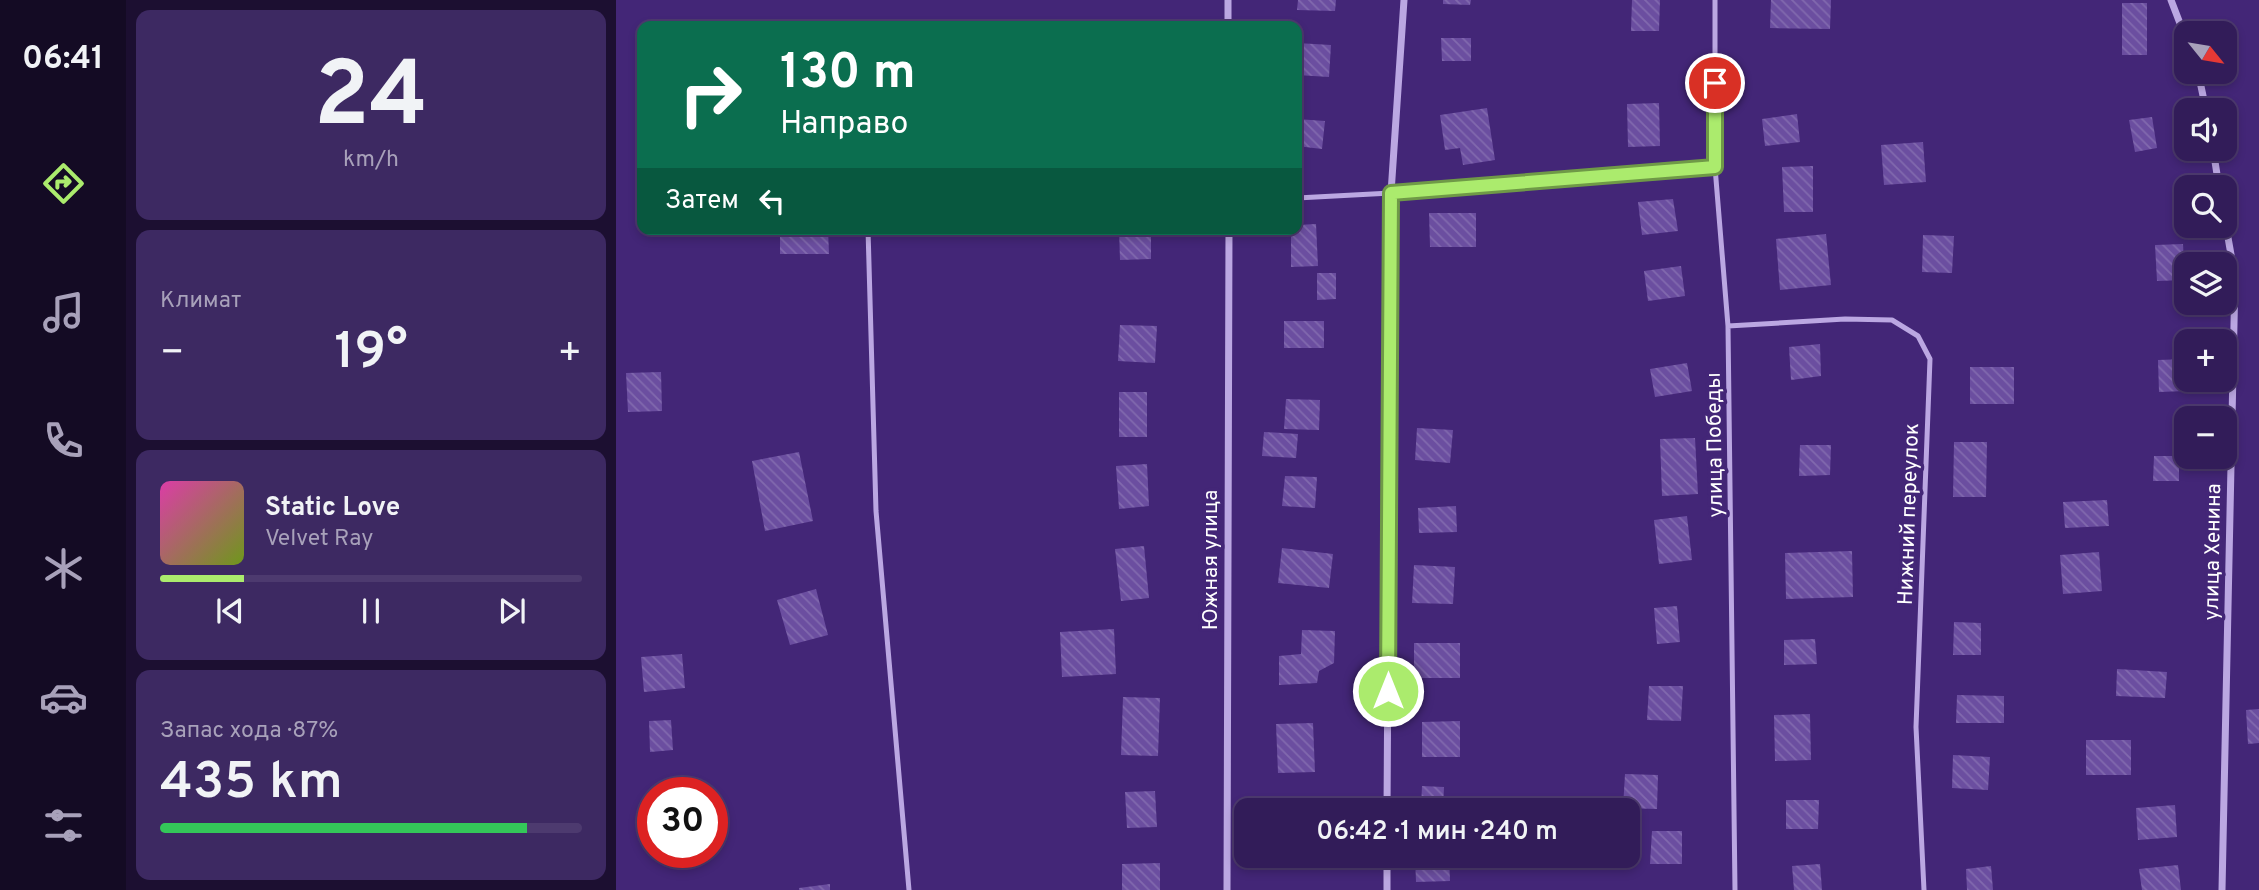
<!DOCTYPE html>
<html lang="ru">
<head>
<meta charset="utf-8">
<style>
  :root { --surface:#321c59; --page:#3d2962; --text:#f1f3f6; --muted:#a8a1ba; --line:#4d3a6f; --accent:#abeb6d }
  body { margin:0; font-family:Overpass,sans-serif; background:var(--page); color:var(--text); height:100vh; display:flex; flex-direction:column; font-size:26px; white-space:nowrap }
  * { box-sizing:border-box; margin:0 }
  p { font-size:23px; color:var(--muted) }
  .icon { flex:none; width:38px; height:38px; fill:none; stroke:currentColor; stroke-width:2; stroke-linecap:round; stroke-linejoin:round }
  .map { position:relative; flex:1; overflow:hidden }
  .side { display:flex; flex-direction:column; gap:10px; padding:10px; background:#1c0f31; width:490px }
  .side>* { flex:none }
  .banner { position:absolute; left:21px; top:21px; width:665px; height:214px; border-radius:14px; box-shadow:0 4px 10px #0003,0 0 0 2px var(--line); background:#0b6e4f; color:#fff; overflow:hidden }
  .needle { width:46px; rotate:120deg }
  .tools { position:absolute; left:1558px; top:21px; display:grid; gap:14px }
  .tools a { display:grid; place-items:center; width:63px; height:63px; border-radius:14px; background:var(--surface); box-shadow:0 4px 10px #0003,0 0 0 2px var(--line); font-size:35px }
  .speed { position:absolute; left:21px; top:777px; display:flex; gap:14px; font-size:35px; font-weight:700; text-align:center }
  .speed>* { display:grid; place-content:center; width:91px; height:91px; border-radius:50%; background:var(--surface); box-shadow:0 4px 10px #0003,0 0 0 2px var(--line); line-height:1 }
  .speed .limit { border:10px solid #d22; background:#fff; color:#111 }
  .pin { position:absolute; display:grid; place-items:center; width:60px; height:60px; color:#fff; margin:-30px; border:4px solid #fff; border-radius:50%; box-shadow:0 2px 7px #0007 }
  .me { position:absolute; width:77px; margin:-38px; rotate:0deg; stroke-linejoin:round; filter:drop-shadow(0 0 5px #0008) }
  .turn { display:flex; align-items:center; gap:24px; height:147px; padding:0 28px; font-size:32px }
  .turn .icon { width:91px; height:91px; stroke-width:2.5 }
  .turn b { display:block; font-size:49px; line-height:60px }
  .then { display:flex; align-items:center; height:66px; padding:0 28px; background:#0003; gap:14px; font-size:26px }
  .big { font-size:52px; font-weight:600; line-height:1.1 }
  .side .card { flex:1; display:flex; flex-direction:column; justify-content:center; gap:10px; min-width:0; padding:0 24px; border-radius:14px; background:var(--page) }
  .side .dial { align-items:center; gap:0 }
  .dial b { font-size:91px; line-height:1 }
  .song { display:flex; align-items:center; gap:21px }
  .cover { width:84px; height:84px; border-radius:10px; background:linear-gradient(135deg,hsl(320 70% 55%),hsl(80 70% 35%)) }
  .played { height:7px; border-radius:4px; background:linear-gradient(90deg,var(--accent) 20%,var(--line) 20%) }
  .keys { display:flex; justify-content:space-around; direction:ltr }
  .heat { display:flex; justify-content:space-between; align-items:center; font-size:38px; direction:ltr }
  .charge { height:10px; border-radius:5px; background:linear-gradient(90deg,#34c759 87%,var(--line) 0) }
  .trip { position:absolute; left:618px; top:798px; width:406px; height:70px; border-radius:14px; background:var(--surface); box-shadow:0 4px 10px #0003,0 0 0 2px var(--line); font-weight:600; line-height:70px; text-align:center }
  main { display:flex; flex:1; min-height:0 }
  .tabs { display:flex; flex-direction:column; width:126px; justify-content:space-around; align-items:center; background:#140b24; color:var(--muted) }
  .tabs .icon { width:49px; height:49px }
  .tabs .current { color:var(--accent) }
  .tabs b { font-size:32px; color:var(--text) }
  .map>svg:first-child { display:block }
  .building { fill:url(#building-back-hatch) }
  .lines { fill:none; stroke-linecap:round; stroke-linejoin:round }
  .service { stroke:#bba7e2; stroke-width:5 }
  .minor { stroke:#bba7e2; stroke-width:7 }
  .route-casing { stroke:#6f9947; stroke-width:18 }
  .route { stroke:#abeb6d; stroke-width:12 }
  .labels { text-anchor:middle; stroke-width:7; stroke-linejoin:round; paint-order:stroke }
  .street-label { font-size:21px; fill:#fff; stroke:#432677 }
</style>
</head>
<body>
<main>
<nav class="tabs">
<b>06:41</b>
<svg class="icon current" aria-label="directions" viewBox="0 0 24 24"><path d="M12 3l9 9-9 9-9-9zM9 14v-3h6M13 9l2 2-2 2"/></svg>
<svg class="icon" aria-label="music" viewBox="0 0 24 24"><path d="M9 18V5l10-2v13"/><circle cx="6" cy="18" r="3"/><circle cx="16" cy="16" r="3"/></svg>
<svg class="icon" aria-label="phone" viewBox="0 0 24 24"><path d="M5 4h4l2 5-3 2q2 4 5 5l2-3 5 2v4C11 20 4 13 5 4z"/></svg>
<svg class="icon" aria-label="climate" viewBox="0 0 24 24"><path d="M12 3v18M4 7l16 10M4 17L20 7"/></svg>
<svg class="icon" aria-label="car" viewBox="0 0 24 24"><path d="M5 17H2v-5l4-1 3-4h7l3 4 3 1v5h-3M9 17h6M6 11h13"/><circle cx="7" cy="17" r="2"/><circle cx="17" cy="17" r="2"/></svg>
<svg class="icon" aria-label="filters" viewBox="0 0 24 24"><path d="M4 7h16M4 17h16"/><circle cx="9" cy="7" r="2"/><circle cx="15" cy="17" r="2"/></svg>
</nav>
<section class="side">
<div class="card dial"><b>24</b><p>km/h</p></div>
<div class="card"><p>Климат</p>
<div class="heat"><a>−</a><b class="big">19°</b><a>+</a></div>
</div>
<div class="card">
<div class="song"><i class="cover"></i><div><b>Static Love</b><p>Velvet Ray</p></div></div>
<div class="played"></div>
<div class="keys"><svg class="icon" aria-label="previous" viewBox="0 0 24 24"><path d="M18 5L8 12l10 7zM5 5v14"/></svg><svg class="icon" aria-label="pause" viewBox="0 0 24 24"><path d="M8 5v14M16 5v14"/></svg><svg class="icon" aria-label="next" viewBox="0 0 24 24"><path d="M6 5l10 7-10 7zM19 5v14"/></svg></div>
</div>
<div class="card"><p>Запас хода · 87%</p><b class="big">435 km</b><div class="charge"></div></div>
</section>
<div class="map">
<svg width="1643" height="890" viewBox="0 0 1643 890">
  <defs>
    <pattern id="building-back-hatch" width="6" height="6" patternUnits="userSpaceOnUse" patternTransform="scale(1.75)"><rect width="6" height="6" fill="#6b4ea0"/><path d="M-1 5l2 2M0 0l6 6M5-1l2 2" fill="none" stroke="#8169ae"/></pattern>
  </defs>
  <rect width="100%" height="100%" fill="#432677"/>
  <path class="building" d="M682,0H720L719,11L681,10Z
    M827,0H855L854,5L827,4Z
    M1016,0H1044L1043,31H1015Z
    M1155,0H1215L1214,29L1154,28Z
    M1506,3H1531V55H1506Z
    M504,19L537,20L536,26H504Z
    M825,38H855V61H826Z
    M681,43L715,45L713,77L681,75Z
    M1043,103L1044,146L1012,147L1011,104Z
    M871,108L879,160L847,165L844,148L829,150L824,115Z
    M1181,114L1184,142L1149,146L1146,119Z
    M1536,117L1541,148L1519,152L1513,120Z
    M681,119L709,121L706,149L681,146Z
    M1307,142L1310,182L1268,185L1265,145Z
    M1197,166V212H1168L1166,167Z
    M1057,199L1062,231L1026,235L1022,202Z
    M813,213H860V247H814Z
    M700,224L702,266L675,267V229H681V225Z
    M164,229H212L213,254H164Z
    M503,229H535V259L504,260Z
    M1210,234L1215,285L1164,290L1160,239Z
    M1307,235L1338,236L1336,273L1306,272Z
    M1567,244L1569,280L1541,281L1539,245Z
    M1065,266L1069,296L1032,301L1028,271Z
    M701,273H720V299L701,300Z
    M668,321H708V348H668Z
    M504,325L541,326L539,363L502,361Z
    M1204,344L1205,376L1175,380L1173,347Z
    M1569,359L1570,391L1543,392L1542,360Z
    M1071,363L1076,391L1039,397L1034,369Z
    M1354,367H1398V404H1354Z
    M45,372L46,411L12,412L10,373Z
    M503,392H531V437H503Z
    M670,399L704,400L703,430L668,429Z
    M801,428L837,430L834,463L799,460Z
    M648,432L682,434L680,458L646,456Z
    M1079,438L1082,494L1046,496L1044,439Z
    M1338,442H1371L1370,497H1337Z
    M1184,445H1215L1214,475L1183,476Z
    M183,452L197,521L149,531L136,461Z
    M1538,456H1563V481H1537Z
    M531,464L533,506L503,509L500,466Z
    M669,476L701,477L699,508L666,506Z
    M1491,500L1493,526L1449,528L1447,502Z
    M840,506L841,532L803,533L802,508Z
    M1071,516L1076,560L1043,564L1038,520Z
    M528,546L533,598L505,601L499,549Z
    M666,548L717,554L713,588L662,583Z
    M1236,551L1237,597L1170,599L1169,553Z
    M1483,552L1486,591L1447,594L1444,555Z
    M798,565L839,567L837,604L796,603Z
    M200,589L212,635L174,645L161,600Z
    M1061,606L1064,642L1041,644L1038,608Z
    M1338,622L1365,623V655H1337Z
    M498,629L500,674L446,677L444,632Z
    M686,630L719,631L718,663L703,671L701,683L663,685V656L685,654Z
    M1199,639L1201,664L1168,665V640Z
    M798,643H844V678H798Z
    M66,654L69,688L28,692L25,657Z
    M1501,669L1551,672L1549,698L1500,696Z
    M1033,686H1067L1065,721L1031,720Z
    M1341,695L1388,696V723H1340Z
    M507,697L544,698L542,756L505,755Z
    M1643,709V743L1632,744L1630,710Z
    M1194,714L1195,760L1159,761L1158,715Z
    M55,720L57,750L34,752L33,721Z
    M844,721V757H806V722Z
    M697,723L699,772L662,773L660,724Z
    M1470,740H1515V775H1470Z
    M1337,755L1374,757L1372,790L1336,788Z
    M1009,774L1042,775L1041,809L1007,808Z
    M806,786L828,787L827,810L805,809Z
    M539,791L541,827L511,828L509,792Z
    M1170,800H1203L1202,829H1170Z
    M1559,805L1561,837L1522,840L1520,808Z
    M1036,831H1066V864H1034Z
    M657,856H689L688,867L657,866Z
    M799,856H833L834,881L800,882Z
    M544,863V890H506V864Z
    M1204,864L1206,890H1178L1176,866Z
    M1562,865L1565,890H1526L1523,869Z
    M1375,866L1377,890H1351L1350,869Z
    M214,884V890H183V888Z"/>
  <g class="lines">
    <path class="service" d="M1099,0V167L1112,326L1119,890
      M681,198L775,193L1099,167
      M252,229L260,511L293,890
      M1112,326L1229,319L1276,320L1302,336L1314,359L1300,727L1308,890"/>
    <path class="minor" d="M612,0V26
      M1555,0L1570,39
      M1582,72L1590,110
      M1597,149L1603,187
      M771,810L775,193L788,0
      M611,890L613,229
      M771,890V856
      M1606,890L1619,277L1608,215"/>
  </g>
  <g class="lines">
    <g class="route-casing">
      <path id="route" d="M772,691L775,193L1099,167V83"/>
    </g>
    <use href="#route" class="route"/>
  </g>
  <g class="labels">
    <g class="street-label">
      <text transform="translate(1098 445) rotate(-91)" y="7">улица Победы</text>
      <text transform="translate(1292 514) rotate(-88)" y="7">Нижний переулок</text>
      <text transform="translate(1596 552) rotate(-89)" y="7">улица Хенина</text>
      <text transform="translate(594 560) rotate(-90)" y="7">Южная улица</text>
    </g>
  </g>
</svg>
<div class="tools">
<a><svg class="needle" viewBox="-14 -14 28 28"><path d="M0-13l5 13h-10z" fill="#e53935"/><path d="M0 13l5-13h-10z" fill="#a8a1ba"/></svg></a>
<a><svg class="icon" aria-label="sound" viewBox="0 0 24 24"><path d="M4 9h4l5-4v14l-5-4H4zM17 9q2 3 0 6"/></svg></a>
<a><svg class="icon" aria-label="search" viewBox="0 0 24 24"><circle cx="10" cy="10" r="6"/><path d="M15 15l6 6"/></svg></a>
<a><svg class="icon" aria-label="layers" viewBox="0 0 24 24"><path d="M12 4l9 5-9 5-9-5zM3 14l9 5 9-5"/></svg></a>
<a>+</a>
<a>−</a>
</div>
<div class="speed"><div class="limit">30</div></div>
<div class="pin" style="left:1099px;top:83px;background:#d93025"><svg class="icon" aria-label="arrive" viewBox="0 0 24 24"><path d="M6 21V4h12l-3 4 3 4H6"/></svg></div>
<svg class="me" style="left:772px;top:691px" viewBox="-20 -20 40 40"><circle r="17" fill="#abeb6d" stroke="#fff" stroke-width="3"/><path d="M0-11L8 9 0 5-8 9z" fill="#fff"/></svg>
<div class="trip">06:42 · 1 мин · 240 m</div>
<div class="banner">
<div class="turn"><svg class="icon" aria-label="right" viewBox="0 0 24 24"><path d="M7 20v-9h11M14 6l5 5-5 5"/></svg><div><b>130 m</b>Направо</div></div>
<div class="then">Затем<svg class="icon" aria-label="left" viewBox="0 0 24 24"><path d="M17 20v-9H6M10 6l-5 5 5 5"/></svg></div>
</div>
</div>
</main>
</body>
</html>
